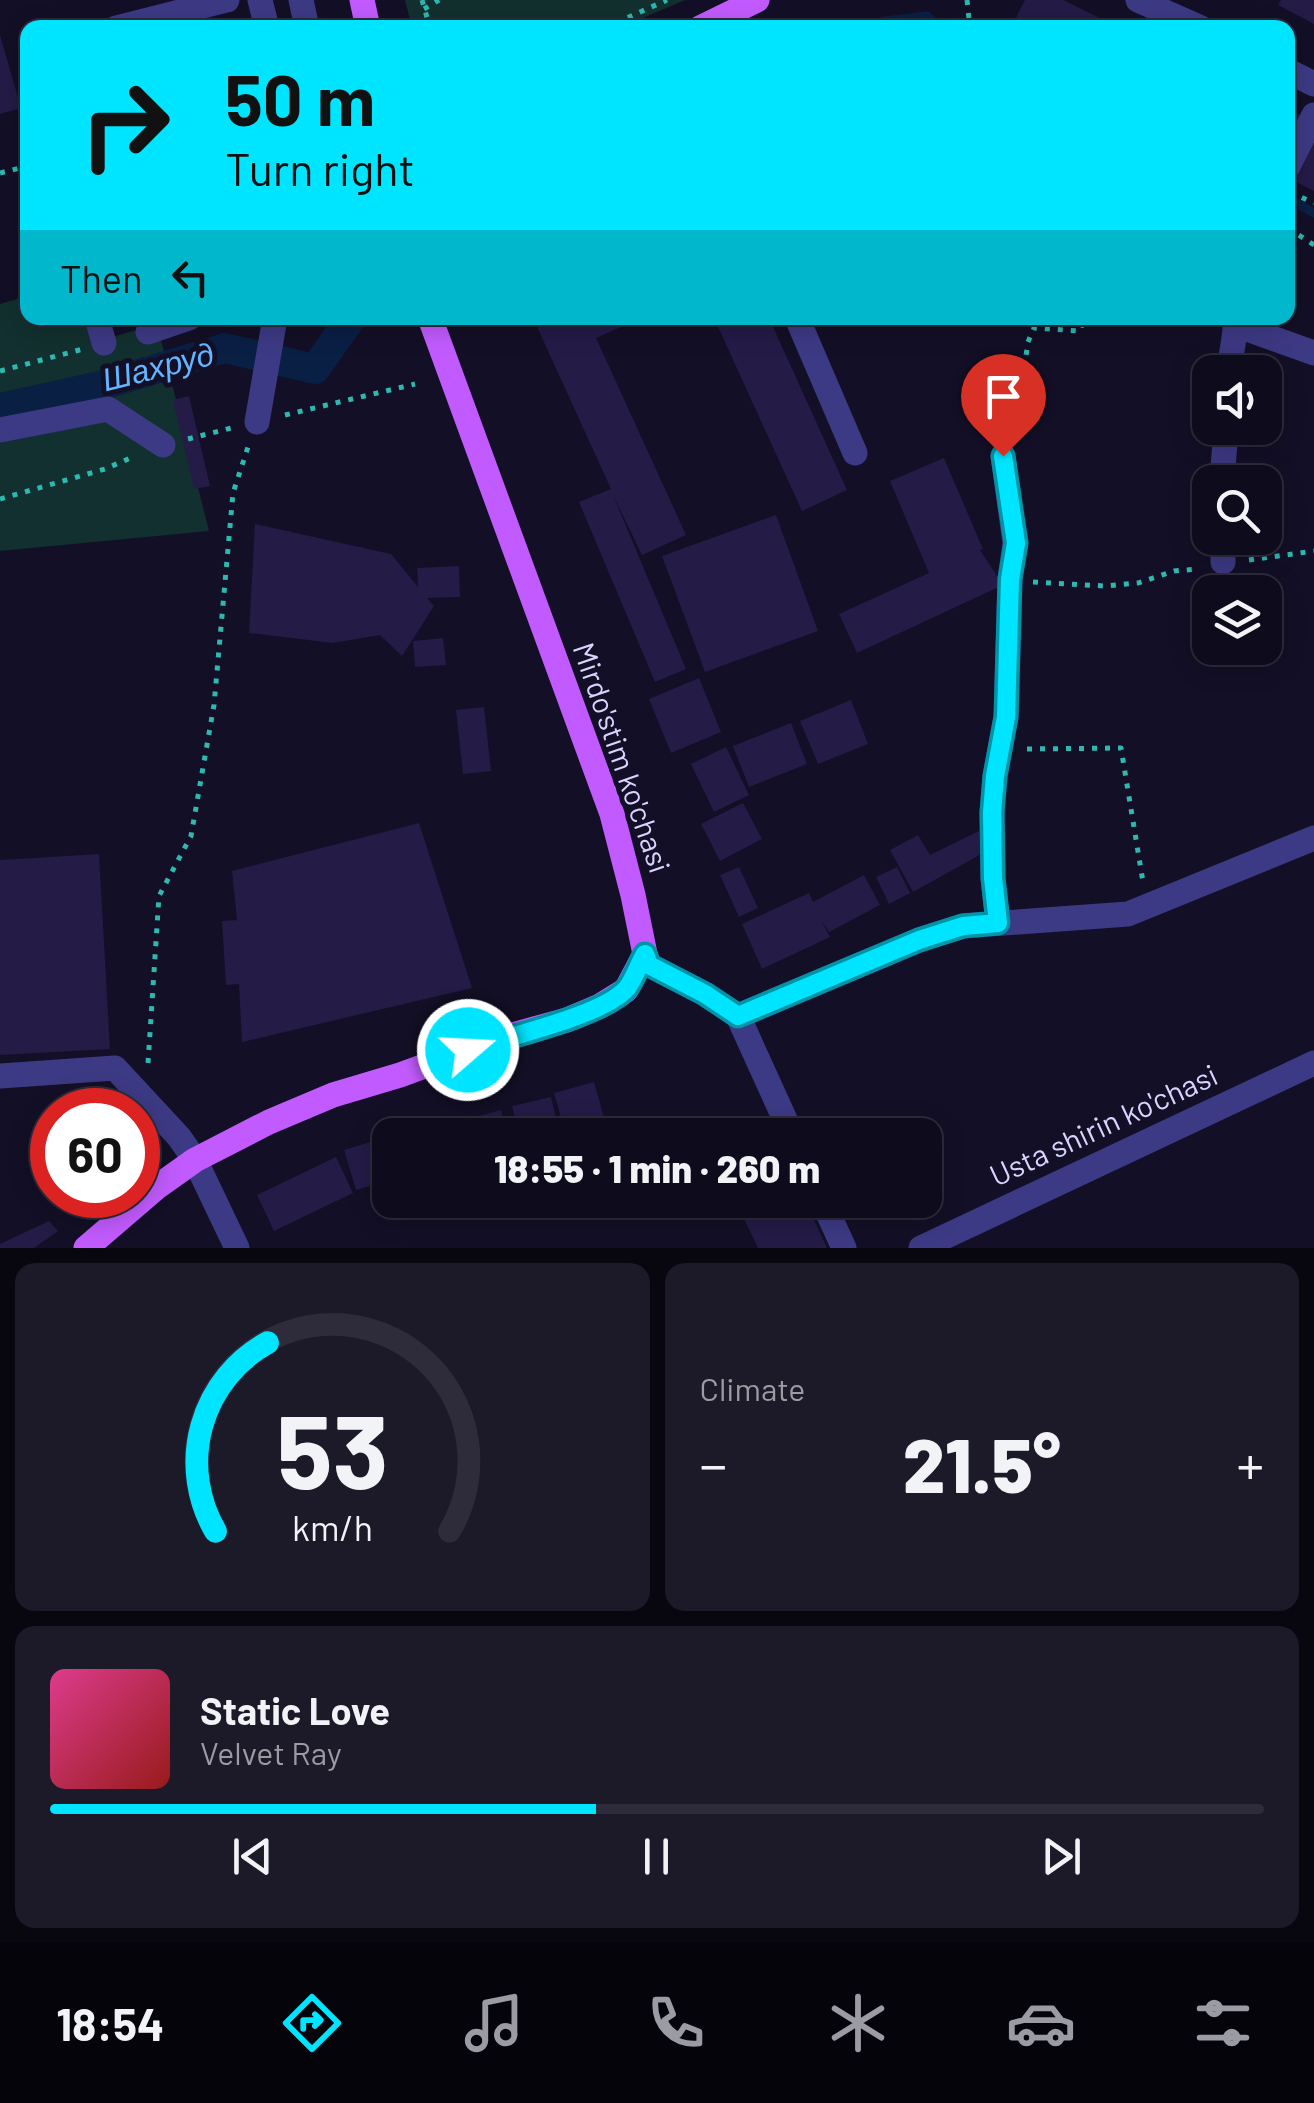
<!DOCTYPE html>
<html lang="en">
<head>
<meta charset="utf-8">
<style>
  :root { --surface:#0e0b1c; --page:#1c1929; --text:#f1f3f6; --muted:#9b9ba3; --line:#2e2b3b; --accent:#00e5ff }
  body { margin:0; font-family:Barlow,sans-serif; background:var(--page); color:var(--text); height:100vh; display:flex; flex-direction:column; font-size:38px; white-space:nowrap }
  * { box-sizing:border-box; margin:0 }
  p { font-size:32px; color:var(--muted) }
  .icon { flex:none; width:55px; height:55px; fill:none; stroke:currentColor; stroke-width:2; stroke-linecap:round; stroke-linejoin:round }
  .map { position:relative; height:1248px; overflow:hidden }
  .details { display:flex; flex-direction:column; gap:15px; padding:15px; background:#08060f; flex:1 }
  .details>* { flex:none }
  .banner { position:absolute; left:20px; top:20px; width:1275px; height:305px; border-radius:20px; box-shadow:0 5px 25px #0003,0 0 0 2px var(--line); background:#00e5ff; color:#111; overflow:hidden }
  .buttons { position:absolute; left:1192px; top:355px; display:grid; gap:20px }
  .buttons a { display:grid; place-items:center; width:90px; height:90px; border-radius:20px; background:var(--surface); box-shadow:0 5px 25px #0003,0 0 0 2px var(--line); font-size:50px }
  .speed { position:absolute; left:30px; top:1088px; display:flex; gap:20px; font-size:50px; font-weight:700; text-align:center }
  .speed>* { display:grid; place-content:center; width:130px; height:130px; border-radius:50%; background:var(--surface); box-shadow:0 5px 25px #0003,0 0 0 2px var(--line); line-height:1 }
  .speed .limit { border:15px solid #d22; background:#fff; color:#111 }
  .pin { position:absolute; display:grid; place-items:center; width:85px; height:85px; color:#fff; margin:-102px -42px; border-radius:50% 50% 50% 0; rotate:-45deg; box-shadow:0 0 10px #0007 }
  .pin .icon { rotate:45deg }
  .me { position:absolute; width:110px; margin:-55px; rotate:71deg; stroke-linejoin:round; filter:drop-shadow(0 0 8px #0008) }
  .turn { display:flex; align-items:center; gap:35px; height:210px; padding:0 40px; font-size:45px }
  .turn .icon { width:130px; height:130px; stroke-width:2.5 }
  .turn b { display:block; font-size:70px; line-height:85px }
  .then { display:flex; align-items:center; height:95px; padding:0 40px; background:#0003; gap:20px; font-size:38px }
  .big { font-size:75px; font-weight:800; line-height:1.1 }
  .details .widget { flex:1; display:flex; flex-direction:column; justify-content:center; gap:15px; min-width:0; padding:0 35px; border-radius:20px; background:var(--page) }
  .details .dial { align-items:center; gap:0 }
  .dial svg { height:260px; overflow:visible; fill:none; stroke:var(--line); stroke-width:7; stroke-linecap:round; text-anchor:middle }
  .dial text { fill:var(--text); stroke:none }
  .song { display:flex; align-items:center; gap:30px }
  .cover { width:120px; height:120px; border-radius:15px; background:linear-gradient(135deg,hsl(330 70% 55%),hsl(0 70% 35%)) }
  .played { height:10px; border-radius:5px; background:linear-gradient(90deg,var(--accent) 45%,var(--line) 45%) }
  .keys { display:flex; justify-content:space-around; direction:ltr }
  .heat { display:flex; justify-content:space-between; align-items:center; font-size:55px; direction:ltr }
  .details .tiles { flex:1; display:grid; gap:15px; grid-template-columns:1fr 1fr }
  .widget:last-child { grid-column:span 2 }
  .trip { position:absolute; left:372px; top:1118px; width:570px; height:100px; border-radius:20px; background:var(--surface); box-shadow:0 5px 25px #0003,0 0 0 2px var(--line); font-weight:800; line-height:100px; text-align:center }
  .menu { display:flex; height:160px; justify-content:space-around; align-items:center; background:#06040b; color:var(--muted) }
  .menu .icon { width:70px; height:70px }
  .menu .selected { color:var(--accent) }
  .menu b { font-size:45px; color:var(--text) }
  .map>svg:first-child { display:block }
  .green { fill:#12302f }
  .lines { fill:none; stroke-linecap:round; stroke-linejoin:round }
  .stream { stroke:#0a1f44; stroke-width:9 }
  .canal { stroke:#0a1f44; stroke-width:30 }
  .building { fill:#241b47 }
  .path { stroke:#2fb8b0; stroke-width:5; stroke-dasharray:5 8; stroke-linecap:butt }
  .minor { stroke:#3d3a85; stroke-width:25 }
  .major { stroke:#c25bff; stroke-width:25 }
  .route-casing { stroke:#0095a6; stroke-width:25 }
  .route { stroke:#00e5ff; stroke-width:18 }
  .labels { text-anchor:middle; stroke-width:10; stroke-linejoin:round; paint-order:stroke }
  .street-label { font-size:30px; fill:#d9d4ff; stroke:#130f26 }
  .water-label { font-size:32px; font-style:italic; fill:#62b6ff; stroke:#130f26 }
</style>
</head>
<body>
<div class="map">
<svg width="1314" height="1248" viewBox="0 0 1314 1248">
  <rect width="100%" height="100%" fill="#130f26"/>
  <path class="green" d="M405,0H685L622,27L412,28Z
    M27,296L28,318H85L92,343L157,324L209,531L0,551V304Z"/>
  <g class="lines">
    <path class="stream" d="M871,28L884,21L927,16L941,28
      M1288,198L1314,213"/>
    <path class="canal" d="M0,408L96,387L225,348L315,369L351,318"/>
  </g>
  <path class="building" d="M1025,0H1063L1120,28H1011Z
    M1281,0H1314V24L1278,5Z
    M0,35L21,108L0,114Z
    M1288,108L1302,116L1288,145Z
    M1314,130V191L1290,179Z
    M533,318H641L596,338L686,535L642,555L613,495L686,669L655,682L579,502L611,489Z
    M714,318H769L847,490L802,511Z
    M189,396L210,486L194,489L173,400Z
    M944,458L983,549L980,550L1003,585L857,653L839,614L929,573L890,481Z
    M776,515L818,631L705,672L662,556Z
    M255,524L391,554L418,587L417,568L459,566L460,597L427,598L434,606L402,656L380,635L333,643L249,633Z
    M443,638L446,665L415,667L413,641Z
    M699,678L721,732L671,753L649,699Z
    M851,700L868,744L818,764L800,721Z
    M484,707L491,771L463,774L456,710Z
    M791,723L807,764L749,787L733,746Z
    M726,747L749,795L714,812L691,764Z
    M743,803L762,839L720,861L701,824Z
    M419,823L472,988L242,1042L239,984L226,985L222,921L237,920L232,871Z
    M985,828V852L913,892L890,850L918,835L930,855Z
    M99,854L110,1049L0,1055V860Z
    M739,867L758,908L739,917L720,875Z
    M897,867L910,893L889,904L876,877Z
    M864,875L880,905L829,932L821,920L830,937L762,969L742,924L809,893L813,902Z
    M594,1082L609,1135H566L554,1093Z
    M551,1097L560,1135H519L512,1106Z
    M501,1110L507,1135H445L442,1126Z
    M390,1136V1180L356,1190L344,1150Z
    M336,1157L353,1193L274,1231L257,1195Z
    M69,1195H105L81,1212Z
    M735,1200H805L827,1248H758Z
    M49,1221L58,1231L34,1248H0V1244Z"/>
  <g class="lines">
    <path class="path" d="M422,0L430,28
      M967,0L970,28
      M424,9L439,0
      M604,28L667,0
      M0,173L28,166
      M1290,192L1314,203
      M1288,228L1314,245
      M0,371L83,349
      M285,415L415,384
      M1015,432L1028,342L1034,328L1080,331L1084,318
      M188,439L231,428
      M0,499L105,469L135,456
      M1249,560L1314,551
      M1033,582L1105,586L1138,583L1174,571L1199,569
      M1027,749L1121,748L1143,882
      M148,1063L159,896L191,836L214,705L233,493L248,447"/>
    <path class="minor" d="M260,0L267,28
      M301,0L307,28
      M1138,0L1201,28
      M116,28L227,0
      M1288,71L1314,84
      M1288,166L1314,115
      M97,318L104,343
      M797,318L855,453
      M1236,325L1314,353
      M148,332L189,318
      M1229,372C1230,357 1237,330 1235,318
      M257,422L275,318
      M0,430L108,409L163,445
      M1222,482L1226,428
      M1223,538V562
      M998,923L993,878L992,812L995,776L1006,717L1010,579L1015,543L1003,456
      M645,954L649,965L705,994L738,1016L792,1135
      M738,1016L919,940L963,926L1128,914L1314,838
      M0,1076L115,1068L179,1137L195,1160L237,1248
      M822,1200L844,1248
      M921,1248L1314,1063"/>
    <path class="major" d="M362,0L368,28
      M700,28L757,0
      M86,1248L157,1187L195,1160L269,1122L333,1095L400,1075L501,1038L567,1020L600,1006L626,990L645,954L633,895L612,814L430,318"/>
  </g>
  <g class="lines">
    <g class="route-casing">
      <path id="route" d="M468,1050C505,1037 603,1016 627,988C634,979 639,964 645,954L649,965L705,994L738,1016L919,940L963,926L998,923L993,878L992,812L995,776L1006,717L1010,579L1016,543L1003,456"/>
    </g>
    <use href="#route" class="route"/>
  </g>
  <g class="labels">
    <g class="street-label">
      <text transform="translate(621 758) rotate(71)" y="10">Mirdo'stim ko'chasi</text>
      <text transform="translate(1104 1126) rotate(-25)" y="10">Usta shirin ko'chasi</text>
    </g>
    <g class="water-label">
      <text transform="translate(158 367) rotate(-14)" y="11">Шахруд</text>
    </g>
  </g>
</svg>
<div class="buttons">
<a><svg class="icon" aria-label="sound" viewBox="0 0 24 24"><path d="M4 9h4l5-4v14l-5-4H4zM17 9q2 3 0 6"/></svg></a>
<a><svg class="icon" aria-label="search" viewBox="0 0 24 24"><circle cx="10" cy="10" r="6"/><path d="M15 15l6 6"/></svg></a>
<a><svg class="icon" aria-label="layers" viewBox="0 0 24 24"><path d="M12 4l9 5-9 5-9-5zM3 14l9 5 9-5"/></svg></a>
</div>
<div class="speed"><div class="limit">60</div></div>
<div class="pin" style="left:1003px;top:456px;background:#d93025"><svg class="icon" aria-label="arrive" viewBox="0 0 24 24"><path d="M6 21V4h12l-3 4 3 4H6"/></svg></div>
<svg class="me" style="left:468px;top:1050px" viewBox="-20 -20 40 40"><circle r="17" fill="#00e5ff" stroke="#fff" stroke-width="3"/><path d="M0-11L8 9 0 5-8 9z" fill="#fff"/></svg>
<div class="trip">18:55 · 1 min · 260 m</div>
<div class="banner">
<div class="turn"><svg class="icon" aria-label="right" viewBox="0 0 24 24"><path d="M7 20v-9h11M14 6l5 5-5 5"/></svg><div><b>50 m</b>Turn right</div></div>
<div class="then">Then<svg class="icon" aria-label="left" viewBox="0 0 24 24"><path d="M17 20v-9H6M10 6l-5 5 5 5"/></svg></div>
</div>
</div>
<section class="details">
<div class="tiles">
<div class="widget dial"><svg viewBox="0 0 100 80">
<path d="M14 69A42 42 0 1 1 86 69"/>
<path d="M14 69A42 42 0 0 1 30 11" stroke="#00e5ff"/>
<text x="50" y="56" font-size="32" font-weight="700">53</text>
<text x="50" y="72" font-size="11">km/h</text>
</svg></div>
<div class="widget"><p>Climate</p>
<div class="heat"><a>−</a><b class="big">21.5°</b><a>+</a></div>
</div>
<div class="widget">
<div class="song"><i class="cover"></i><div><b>Static Love</b><p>Velvet Ray</p></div></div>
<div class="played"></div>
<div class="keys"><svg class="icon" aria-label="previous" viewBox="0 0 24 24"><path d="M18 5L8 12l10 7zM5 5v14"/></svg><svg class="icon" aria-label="pause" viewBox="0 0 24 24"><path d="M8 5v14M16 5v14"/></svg><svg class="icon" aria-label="next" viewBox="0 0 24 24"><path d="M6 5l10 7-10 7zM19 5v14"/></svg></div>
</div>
</div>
</section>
<nav class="menu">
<b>18:54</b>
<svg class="icon selected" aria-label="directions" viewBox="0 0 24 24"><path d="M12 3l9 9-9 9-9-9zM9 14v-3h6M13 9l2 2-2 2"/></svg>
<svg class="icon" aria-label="music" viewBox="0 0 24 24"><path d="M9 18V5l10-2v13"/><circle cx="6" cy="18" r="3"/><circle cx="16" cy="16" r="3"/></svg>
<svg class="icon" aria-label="phone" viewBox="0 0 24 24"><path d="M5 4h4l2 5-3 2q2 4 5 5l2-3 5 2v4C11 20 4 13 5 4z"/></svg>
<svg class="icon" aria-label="climate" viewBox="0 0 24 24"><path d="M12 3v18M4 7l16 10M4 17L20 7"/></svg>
<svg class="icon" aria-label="car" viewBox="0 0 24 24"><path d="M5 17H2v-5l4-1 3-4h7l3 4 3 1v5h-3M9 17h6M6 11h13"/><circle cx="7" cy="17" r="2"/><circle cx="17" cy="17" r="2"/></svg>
<svg class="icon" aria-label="filters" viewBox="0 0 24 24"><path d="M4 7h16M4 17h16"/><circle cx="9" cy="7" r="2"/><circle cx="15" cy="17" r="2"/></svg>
</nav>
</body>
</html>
